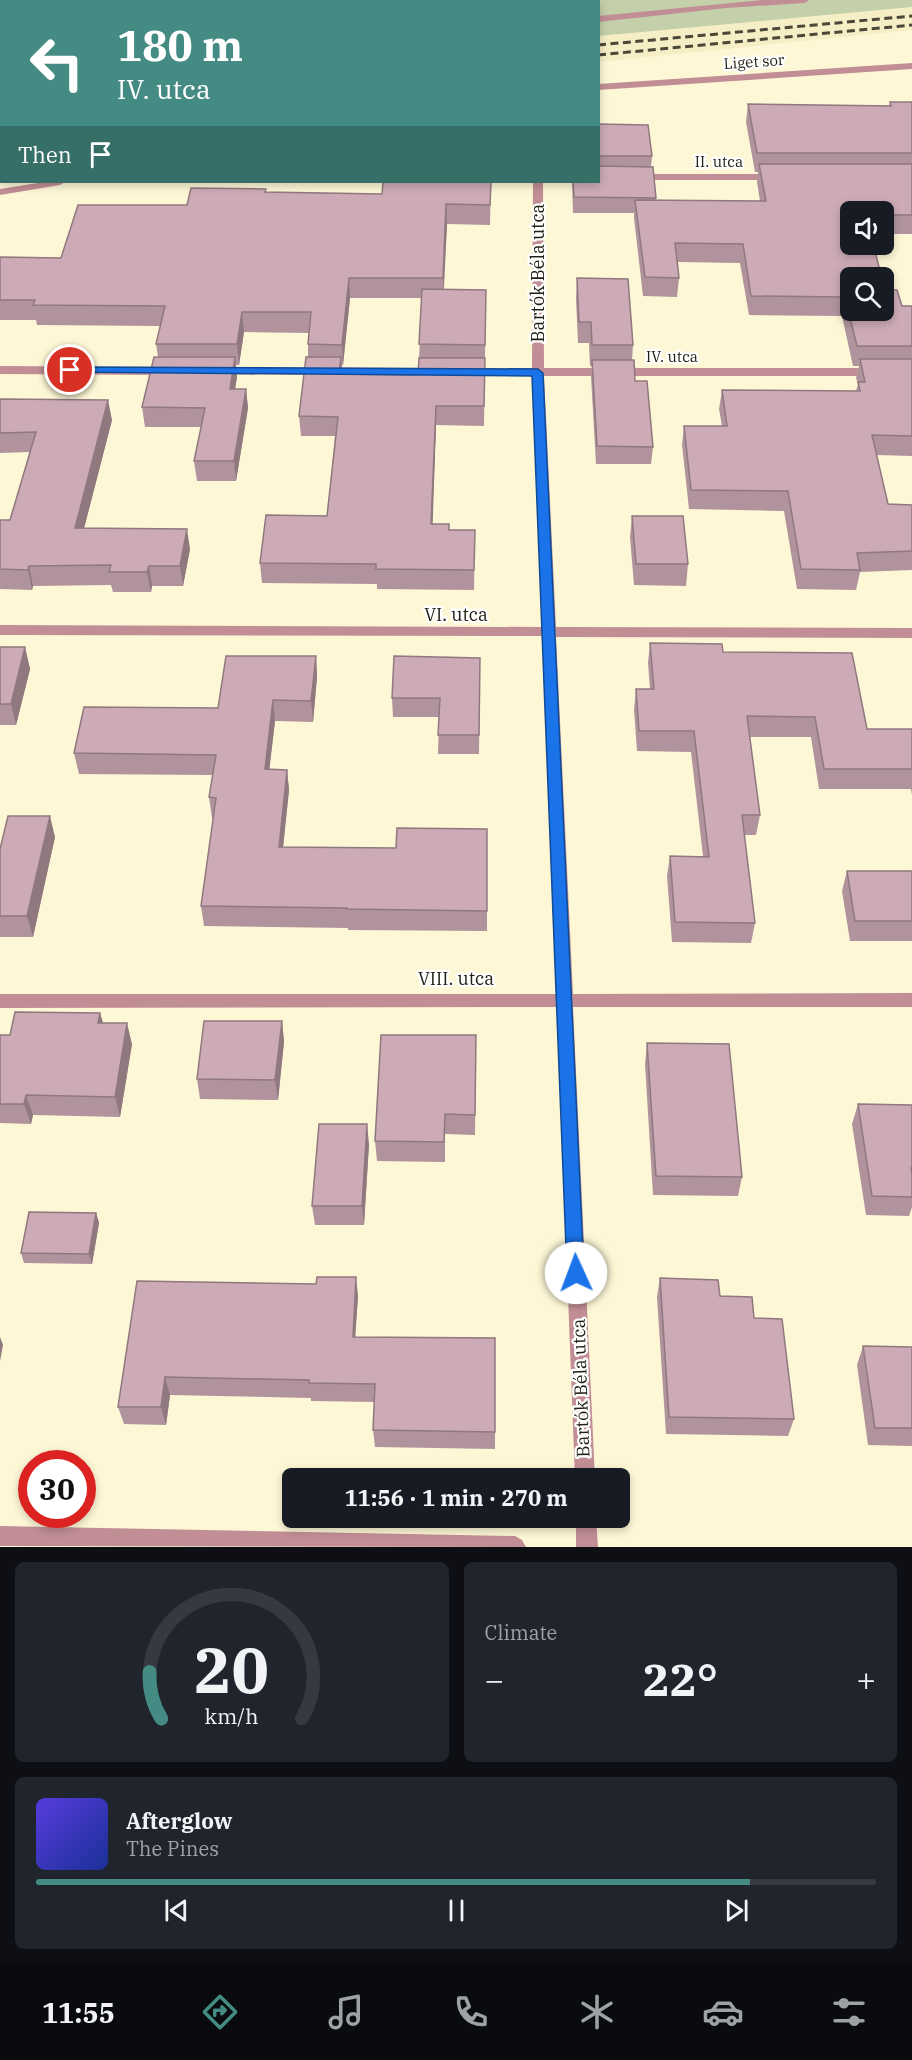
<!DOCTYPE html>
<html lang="en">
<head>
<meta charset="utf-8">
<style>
  :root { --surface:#171b24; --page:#20242c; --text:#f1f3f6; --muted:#9ea1a6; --line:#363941; --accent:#448b83 }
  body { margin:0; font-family:"IBM Plex Serif",serif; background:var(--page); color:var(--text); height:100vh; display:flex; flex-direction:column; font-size:22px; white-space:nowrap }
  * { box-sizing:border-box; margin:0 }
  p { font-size:20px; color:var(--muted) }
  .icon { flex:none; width:33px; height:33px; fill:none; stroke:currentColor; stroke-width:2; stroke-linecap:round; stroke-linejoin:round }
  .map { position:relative; height:1547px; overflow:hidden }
  .sheet { display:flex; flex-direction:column; gap:15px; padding:15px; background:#0d0f14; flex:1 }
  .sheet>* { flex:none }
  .hud { position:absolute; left:0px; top:0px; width:600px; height:183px; box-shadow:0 3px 9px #0003; background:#448b83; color:#fff; overflow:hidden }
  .fabs { position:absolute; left:840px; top:201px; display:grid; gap:12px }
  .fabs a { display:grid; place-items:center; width:54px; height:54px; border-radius:9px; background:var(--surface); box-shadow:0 3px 9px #0003; font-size:30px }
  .speed { position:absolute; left:18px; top:1450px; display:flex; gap:12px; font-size:30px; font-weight:700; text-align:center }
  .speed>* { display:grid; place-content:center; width:78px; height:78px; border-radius:50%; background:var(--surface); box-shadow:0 3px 9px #0003; line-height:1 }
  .speed .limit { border:9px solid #d22; background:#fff; color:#111 }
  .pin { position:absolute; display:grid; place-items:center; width:51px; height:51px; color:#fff; margin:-26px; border:3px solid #fff; border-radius:50%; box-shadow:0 2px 6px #0007 }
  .me { position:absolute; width:66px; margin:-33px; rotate:358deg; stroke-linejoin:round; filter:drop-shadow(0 0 4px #0008) }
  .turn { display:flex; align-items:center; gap:21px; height:126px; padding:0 18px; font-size:27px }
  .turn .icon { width:78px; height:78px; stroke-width:2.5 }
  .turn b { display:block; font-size:42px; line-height:51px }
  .then { display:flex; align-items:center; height:57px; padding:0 18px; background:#0003; gap:12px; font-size:22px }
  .big { font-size:45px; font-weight:700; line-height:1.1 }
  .sheet .widget { flex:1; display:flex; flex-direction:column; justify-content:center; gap:9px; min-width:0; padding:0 21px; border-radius:9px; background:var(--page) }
  .sheet .dial { align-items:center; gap:0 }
  .dial svg { height:156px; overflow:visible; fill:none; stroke:var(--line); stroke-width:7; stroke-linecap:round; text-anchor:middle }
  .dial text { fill:var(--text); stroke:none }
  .song { display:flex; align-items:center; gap:18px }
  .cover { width:72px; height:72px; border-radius:9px; background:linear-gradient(135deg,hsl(250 70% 55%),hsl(230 70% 35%)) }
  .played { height:6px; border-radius:3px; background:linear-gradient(90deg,var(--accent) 85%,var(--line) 85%) }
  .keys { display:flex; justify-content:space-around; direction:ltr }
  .heat { display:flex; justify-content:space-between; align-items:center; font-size:33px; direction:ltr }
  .sheet .tiles { flex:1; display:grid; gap:15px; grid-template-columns:1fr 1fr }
  .widget:last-child { grid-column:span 2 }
  .trip { position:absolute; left:282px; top:1468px; width:348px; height:60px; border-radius:9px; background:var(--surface); box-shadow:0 3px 9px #0003; font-weight:700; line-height:60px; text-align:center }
  .tabs { display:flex; height:96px; justify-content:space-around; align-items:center; background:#090b0e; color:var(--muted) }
  .tabs .icon { width:42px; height:42px }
  .tabs .selected { color:var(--accent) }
  .tabs b { font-size:27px; color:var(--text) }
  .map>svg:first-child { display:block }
  .built { fill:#f6efc6 }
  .green { fill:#c4d0a9 }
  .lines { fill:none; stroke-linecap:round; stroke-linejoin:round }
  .minor { fill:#c28e95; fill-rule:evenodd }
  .rail { stroke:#4b4838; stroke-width:3; stroke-dasharray:8 4.5; stroke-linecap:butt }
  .wall { fill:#b0939d; fill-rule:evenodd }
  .shaded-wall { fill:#90787f }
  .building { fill:#cdabb6; stroke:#90787f; stroke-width:1.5 }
  .route { fill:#1a73e8; stroke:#114b97; stroke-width:1.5 }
  .labels { text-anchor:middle; stroke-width:4.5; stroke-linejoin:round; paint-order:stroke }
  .far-street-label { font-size:15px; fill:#211f13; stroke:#fff }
  .street-label { font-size:18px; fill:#211f13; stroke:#fff }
</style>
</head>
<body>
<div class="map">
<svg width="912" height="1547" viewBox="0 0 912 1547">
  <rect width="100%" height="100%" fill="#fdf7d6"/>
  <path class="built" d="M912,7V30L599,62V36Z"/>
  <path class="green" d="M0,0H221L222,1L2,2L0,112Z
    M450,0H912V7L599,36L598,2Z"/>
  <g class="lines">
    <path class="minor" d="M762,0H809L805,3L726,8L598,22V16Z
      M912,63V69L598,90V84Z
      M0,67H2V73H0Z
      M598,174H777L782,177L777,180H598Z
      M44,182H65L60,185L0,195V189Z
      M533,182H543L544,368H912V376H544L556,627L912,628V638L556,637L573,994L912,993V1007H573L595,1479H575L557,1007L0,1008V994H556L542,636L0,635V625L542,627L532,376H465L459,372L465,368H532Z
      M0,366L171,367L177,371L171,375L0,374Z
      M216,367L438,368L444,372L438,376L212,374V368Z
      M576,1518H596L598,1547H576Z
      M0,1526L515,1536L522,1540L526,1547L0,1546Z"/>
    <path class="rail" d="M598,45L912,16
      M598,55L912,25"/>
  </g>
  <path class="wall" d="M890,102H912V234H884V212H850L886,290L902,306H912V456L876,455L888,504L912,505V570L860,572L856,590L797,589L784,511L689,509L682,445L684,426H722L719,409L722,390L856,391L858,384L856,378L859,366H853L842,316L749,315L740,263L678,262L679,278L677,297L643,296L634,218V213H573L572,182H598V124L652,156L651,167L656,200L760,201L757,182L758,172H755L746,122L748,104L889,106Z
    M491,182L490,225L447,224L444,289L486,290L484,426L436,425L432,524L449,530H475L474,590L377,589V584L262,583L260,563L327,516L335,436H301L299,416L308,357V344L309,333L244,332L239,365H236L237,377L235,389H246L248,408L236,481H197L194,461L201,427H145L142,407L158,357L156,344L161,326L37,325L36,320H0V257L61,258L187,205L266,192L382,194ZM350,298H422L419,358L418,375L342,374V365H343Z
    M577,278L633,345L632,360L635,381L653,447L651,464H596L591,377L592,366H590L589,343H578L576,299Z
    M0,399L112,420L84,528L190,549L183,586H152L151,592H113L111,585L33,586L32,590L0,589V520H10L30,452L0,453Z
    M632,516L688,564L686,586L634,585L630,537Z
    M650,643L723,652L867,729H912V795L911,789H819L811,737H750L760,815L756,835H744L755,923L751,943L672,942L667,876L670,856H703L691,752L637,751L634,710L636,689H650L648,663Z
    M0,647H25L30,669L16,725H0Z
    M316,656L317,677L313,722L275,721L269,769L287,770L289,790L283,847L396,848L487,829V931L348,930V928L204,926L201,906L213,818H212L209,797L213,775L79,774L74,753L218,708Z
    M480,658L479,754H438L439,717H393L392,698Z
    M55,837L33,937H0V849Z
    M847,871H912V941H850L842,891Z
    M100,1013L103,1023L132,1044L120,1117L33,1115L31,1124L0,1123V1035H10Z
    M282,1021L284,1042L278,1100L200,1099L197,1079Z
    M476,1035L475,1135L445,1134V1162L377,1161L375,1141Z
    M647,1043L742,1177L738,1196L653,1195L645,1064Z
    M858,1104L912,1105V1207L909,1216L866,1215L852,1124Z
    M369,1144L364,1225H315L312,1206Z
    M96,1213L99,1223L92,1264L24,1263L21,1253Z
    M660,1278L720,1296L754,1318L794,1419L788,1436L666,1434L657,1297Z
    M137,1281L358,1296L355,1337L495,1432V1449L375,1447L373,1430L375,1402L311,1401V1398L170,1395L166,1425L124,1424L118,1407Z
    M863,1346L912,1347V1446L868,1445L857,1365Z"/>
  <path class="shaded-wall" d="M446,204L447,224L443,298V278Z
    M349,278L350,298L343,365L342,345Z
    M242,312L244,332L239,365L237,344Z
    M235,357L237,377L232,408L230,389Z
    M341,357L342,377L339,374Z
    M246,389L248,408L236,481L234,461Z
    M108,400L112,420L79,548L75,528Z
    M436,406V425L432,544L431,524Z
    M187,529L190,549L183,586L180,566Z
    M29,566L33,586L32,590L28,570Z
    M149,566L152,586L151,592L147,572Z
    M25,647L30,669L16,725L11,704Z
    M316,656L317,677L313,722L311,701Z
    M273,700L275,721L267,790L265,769Z
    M287,770L289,790L281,867L279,847Z
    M50,816L55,837L33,937L27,916Z
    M100,1013L106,1033L98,1023Z
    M282,1021L284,1042L278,1100L275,1080Z
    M127,1023L132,1044L120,1117L115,1097Z
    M26,1095L33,1115L31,1124L24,1104Z
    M367,1124L369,1144L364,1225L362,1206Z
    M96,1213L99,1223L92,1264L89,1254Z
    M356,1277L358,1296L354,1355L353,1337Z
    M0,1337L3,1345L0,1361Z
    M165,1377L170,1395L166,1425L161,1407Z"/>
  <path class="building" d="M307,0H379L380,2H308Z
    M890,102H912V153H757L748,104L891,106Z
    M598,124L648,125L652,156H599L598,158Z
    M759,164H912V215H884V212H850V244H873L882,278H850V310H884V281L886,290H897L902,306H912V346H857L845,297L751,296L743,244L675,243L679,278L645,277L635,200L766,201Z
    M598,166L653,167L656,198L574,197L573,182H598Z
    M383,182H491L490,205L446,204L443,278H349L342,345L308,344L311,312H242L237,344H156L165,306L33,305L35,300H0V257L61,258L78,205H187L191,188L266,189L265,192L382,194Z
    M577,278L628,279L633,345H592L591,322H579Z
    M422,289L486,290L485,345L419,344Z
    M154,357H235L230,389H246L234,461H194L205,408L142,407Z
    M306,357H341L339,374L418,375L419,358H485L484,406H436L431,524H449V530H475L474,570L376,569V564L260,563L266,515L327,516L338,417L299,416Z
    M860,359H912V436L872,435L888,504L912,505V551L857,553L860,570L801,569L788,491L691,490L684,426H727L722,390L860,391L858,382H865Z
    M592,360H634L635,381H647L653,447L597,446Z
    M0,399L108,400L75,528L187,529L180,566H149L147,572H109L111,565L29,566L28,570L0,569V520H10L36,432L0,433Z
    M632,516H683L688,564H636Z
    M650,643L722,644L723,652L852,653L867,729H912V769H824L815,717L747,716L760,815H742L755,923L675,922L670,856L709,857L694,731H639L636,689H654Z
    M0,647H25L11,704H0Z
    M226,656H316L311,701L273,700L265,769L287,770L279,847L396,848L397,828L487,829V911L347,909V908L201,906L216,798L209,797L216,755L74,753L84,707L218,708Z
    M394,656L480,658L479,735H438L440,698H392Z
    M8,816H50L27,916H0V849Z
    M847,871H912V921H855Z
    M15,1012L100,1013L98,1023H127L115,1097L26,1095L24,1104H0V1035H10Z
    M204,1021H282L275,1080L197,1079Z
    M381,1035H476L475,1115L445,1114L444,1142L375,1141Z
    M647,1043L729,1044L742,1177L656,1176Z
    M858,1104L912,1105V1168H911L912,1175V1197L872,1196Z
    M319,1124H367L362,1206H312Z
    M29,1212L96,1213L89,1254L21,1253Z
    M317,1277H356L353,1337L495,1338V1432L373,1430L375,1384L309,1383V1380L165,1377L161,1407H118L137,1281L316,1284Z
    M660,1278L718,1280L720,1296L752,1297L754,1318L782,1319L794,1419L669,1417Z
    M863,1346L912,1347V1428H875Z"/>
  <path class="route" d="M70,367L538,369L543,373L584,1273L582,1279L576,1281L570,1279L567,1273L532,376L66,372L65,370Z"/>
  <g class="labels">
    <g class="far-street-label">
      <text transform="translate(754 62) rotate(-4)" y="5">Liget sor</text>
      <text x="719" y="167">II. utca</text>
      <text x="672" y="362">IV. utca</text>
    </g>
    <g class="street-label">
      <text transform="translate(538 273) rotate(-90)" y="6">Bartók Béla utca</text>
      <text x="456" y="621">VI. utca</text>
      <text x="456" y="985">VIII. utca</text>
      <text transform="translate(581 1388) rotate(-92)" y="6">Bartók Béla utca</text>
    </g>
  </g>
</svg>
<div class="fabs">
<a><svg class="icon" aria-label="sound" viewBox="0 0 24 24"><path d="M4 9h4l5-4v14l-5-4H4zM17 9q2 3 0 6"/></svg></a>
<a><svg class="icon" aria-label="search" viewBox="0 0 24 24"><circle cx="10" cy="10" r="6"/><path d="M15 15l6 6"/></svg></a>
</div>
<div class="speed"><div class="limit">30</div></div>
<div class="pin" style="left:70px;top:370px;background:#d93025"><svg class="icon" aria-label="arrive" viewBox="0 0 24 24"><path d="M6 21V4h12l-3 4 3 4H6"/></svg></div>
<svg class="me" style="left:576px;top:1273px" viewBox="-20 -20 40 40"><circle r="19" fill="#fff"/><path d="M0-13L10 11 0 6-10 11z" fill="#1a73e8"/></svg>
<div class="trip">11:56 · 1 min · 270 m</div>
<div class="hud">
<div class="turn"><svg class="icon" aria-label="left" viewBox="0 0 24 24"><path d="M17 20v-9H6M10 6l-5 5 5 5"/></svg><div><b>180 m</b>IV. utca</div></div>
<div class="then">Then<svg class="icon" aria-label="arrive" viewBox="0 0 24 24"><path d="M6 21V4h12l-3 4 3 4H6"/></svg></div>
</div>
</div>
<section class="sheet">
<div class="tiles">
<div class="widget dial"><svg viewBox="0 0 100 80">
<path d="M14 69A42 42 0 1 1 86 69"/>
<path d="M14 69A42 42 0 0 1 8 45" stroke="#448b83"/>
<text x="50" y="56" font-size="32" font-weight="700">20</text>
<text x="50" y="72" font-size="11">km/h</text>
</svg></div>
<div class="widget"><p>Climate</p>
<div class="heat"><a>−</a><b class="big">22°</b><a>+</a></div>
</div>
<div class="widget">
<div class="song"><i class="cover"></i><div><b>Afterglow</b><p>The Pines</p></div></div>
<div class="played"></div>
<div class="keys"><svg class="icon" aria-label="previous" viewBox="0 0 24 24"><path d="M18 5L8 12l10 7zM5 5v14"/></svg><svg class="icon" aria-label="pause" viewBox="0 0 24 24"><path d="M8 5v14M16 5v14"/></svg><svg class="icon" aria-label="next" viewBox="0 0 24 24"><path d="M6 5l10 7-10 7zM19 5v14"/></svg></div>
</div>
</div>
</section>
<nav class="tabs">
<b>11:55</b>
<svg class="icon selected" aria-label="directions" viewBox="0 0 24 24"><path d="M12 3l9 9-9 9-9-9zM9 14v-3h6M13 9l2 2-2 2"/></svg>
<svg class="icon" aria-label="music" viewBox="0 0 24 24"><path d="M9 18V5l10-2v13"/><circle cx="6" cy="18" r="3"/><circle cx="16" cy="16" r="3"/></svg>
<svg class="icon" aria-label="phone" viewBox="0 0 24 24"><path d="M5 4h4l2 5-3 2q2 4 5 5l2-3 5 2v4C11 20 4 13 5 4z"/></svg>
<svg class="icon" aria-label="climate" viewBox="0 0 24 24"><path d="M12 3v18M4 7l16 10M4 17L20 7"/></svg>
<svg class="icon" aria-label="car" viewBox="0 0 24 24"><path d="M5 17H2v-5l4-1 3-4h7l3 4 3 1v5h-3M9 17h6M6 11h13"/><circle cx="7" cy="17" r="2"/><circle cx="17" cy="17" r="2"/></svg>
<svg class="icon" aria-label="filters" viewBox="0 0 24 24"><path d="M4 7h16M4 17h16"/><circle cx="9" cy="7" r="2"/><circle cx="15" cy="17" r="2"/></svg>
</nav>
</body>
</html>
